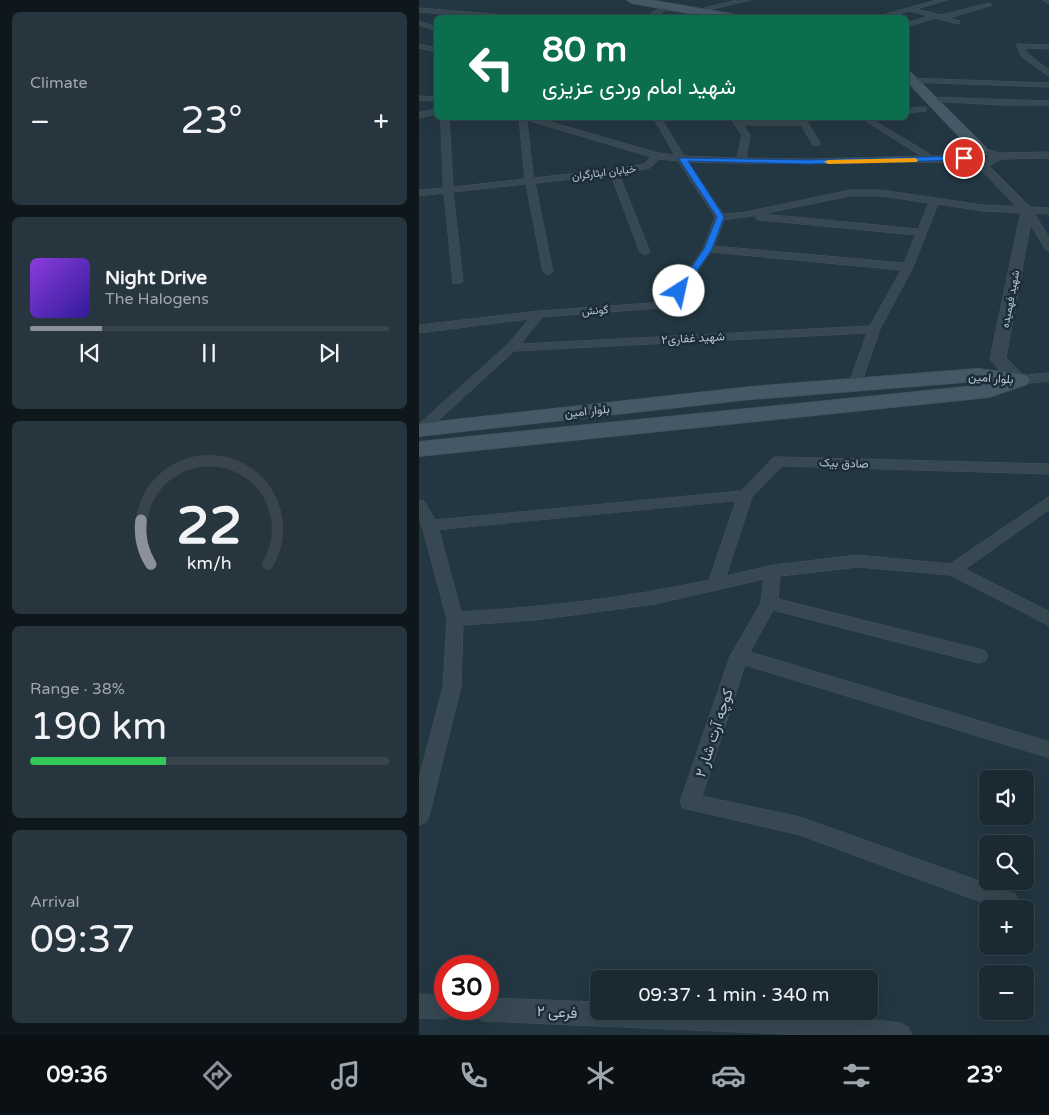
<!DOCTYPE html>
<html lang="en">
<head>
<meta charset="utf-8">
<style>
  :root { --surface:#1a2932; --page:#27353e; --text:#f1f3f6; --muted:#9fa6ac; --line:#38454d; --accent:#8c9099 }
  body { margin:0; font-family:"Varela Round",Vazirmatn,sans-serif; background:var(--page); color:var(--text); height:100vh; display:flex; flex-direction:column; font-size:19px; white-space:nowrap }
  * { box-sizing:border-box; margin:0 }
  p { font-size:16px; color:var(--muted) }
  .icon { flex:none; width:28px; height:28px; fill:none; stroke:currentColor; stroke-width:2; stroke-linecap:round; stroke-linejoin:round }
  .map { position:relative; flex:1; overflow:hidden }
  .panel { display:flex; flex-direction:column; gap:12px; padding:12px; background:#0e171c; width:419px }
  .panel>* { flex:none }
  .banner { position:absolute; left:15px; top:15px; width:475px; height:105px; border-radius:8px; box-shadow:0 5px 20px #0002,0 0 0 1px var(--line); background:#0b6e4f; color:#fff; overflow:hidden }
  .controls { position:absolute; left:560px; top:770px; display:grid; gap:10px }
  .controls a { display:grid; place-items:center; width:55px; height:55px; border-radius:8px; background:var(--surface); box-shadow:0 5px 20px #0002,0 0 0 1px var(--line); font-size:25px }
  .speed { position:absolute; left:15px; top:955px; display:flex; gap:10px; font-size:25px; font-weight:700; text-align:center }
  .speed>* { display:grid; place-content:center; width:65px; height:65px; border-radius:50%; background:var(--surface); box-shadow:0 5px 20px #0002,0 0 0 1px var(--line); line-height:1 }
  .speed .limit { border:8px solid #d22; background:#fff; color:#111 }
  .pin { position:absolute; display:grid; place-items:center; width:42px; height:42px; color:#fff; margin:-21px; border:2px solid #fff; border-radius:50%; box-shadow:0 1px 5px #0007 }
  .me { position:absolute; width:55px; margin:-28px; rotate:35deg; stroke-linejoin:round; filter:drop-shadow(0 0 4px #0008) }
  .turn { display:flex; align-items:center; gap:18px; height:105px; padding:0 25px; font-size:22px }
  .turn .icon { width:65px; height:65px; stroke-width:2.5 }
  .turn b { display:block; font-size:35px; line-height:42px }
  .big { font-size:38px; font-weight:600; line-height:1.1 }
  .panel .tile { flex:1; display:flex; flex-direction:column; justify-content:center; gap:8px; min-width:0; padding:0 18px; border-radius:8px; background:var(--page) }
  .panel .dial { align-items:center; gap:0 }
  .dial svg { height:130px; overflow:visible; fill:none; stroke:var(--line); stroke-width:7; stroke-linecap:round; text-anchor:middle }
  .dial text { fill:var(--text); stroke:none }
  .song { display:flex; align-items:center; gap:15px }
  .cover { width:60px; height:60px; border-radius:8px; background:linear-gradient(135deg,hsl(270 70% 55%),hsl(250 70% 35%)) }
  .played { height:5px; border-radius:2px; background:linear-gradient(90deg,var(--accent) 20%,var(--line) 20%) }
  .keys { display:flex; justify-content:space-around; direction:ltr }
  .heat { display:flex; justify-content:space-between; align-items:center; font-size:28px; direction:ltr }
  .charge { height:8px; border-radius:4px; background:linear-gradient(90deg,#34c759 38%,var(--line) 0) }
  .trip { position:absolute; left:171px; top:970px; width:288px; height:50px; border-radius:8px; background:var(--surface); box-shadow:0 5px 20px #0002,0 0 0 1px var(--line); font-weight:600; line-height:50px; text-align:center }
  .menu { display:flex; height:80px; justify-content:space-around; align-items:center; background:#0a1014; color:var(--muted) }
  .menu .icon { width:35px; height:35px }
  .menu .current { color:var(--accent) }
  .menu b { font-size:22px; color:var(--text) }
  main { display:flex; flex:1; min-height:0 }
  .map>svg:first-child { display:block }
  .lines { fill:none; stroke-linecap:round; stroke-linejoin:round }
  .minor-casing { stroke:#44545e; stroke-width:1 }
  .tertiary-casing { stroke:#44545e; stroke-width:1 }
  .secondary-casing { stroke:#44545e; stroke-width:2 }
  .minor { fill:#374852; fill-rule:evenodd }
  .tertiary { fill:#374852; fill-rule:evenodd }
  .secondary { fill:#455865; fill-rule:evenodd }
  .route { fill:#1a73e8; stroke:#114b97 }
  .slow { fill:#f59e0b }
  .labels { text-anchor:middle; stroke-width:5; stroke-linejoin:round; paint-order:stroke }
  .far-street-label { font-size:11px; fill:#b4c3cc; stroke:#1c2d37 }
  .street-label { font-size:12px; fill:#b4c3cc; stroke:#1c2d37 }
  .near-street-label { font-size:15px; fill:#b4c3cc; stroke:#1c2d37 }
</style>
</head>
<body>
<main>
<section class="panel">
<div class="tile"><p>Climate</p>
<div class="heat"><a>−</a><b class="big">23°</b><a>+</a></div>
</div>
<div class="tile">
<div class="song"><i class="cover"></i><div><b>Night Drive</b><p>The Halogens</p></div></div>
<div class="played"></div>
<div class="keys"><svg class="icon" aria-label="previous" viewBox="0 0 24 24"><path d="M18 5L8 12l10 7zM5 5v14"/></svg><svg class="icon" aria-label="pause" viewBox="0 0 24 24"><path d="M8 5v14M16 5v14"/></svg><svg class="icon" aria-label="next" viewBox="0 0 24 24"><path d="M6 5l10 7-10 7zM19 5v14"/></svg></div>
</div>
<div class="tile dial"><svg viewBox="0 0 100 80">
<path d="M14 69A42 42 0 1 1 86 69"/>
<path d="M14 69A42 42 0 0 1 8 42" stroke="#8c9099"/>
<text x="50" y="56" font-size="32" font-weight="700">22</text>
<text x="50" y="72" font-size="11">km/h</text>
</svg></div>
<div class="tile"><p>Range · 38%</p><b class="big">190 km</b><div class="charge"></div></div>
<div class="tile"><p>Arrival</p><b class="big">09:37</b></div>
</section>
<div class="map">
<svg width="631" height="1035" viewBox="0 0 631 1035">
  <rect width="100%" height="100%" fill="#233742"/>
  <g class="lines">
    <g class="minor-casing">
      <path id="minor" d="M319,0H332L289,10L286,8Z
        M518,0H528L498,9L522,15L570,3L573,5L530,18L541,21V23L539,24L516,18L488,27V23L509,16L490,11L466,18H453Z
        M624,0H631V4Z
        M248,5L253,6L234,18H225Z
        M0,8L99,16L102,18H68L0,12Z
        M0,21L18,27V31L0,25Z
        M0,44L18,48V52L0,48Z
        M598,44L631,45V49L606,48L608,53L631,71V77L602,56Z
        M488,78L631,83V87L488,82Z
        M0,96L18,97V101L0,100Z
        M507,97L631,101V105H583L510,101H507Z
        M504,107H507V111L488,113V109Z
        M18,109V114L0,118V113Z
        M22,118H30L34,187L106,179L100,118H118L239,153L256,155L234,118H242L265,156L318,158L323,135L311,118H319L320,119H379L378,118H386L401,143L400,145H394L382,125H324L331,135L327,158L389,159L502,156L442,118H451L514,156L545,155L549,158C541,165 506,162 494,162C419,164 344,164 269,162L304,214L327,212L431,190H462L564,205L631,208V214L615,213L631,239V252L626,249L605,213L564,211L519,204L494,267L461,329L441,387L436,388L430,384L448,333L95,351L7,432L0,433V424L88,345L110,319L0,333V325L120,311L246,302L284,249L296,217L259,161L240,159L231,168L200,174L231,252L226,255L221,252L192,175L116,183L134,272L129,275L124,272L107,184L34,192L44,281L42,283H34L25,193L0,196V190L24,188ZM108,120L232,157L225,164L195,169L115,178ZM431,196H462L510,203L499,229L344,214ZM337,216V219L341,220L497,235L485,263L295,246L305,220ZM292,252L482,270L451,326L102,344L123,317L254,307Z
        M631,373V381L601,384L595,380L601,376Z
        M359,457L631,464V474L363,466L333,497L307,576L354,565L439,555L531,564L631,496V509L546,569L631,612V626L531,575L439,567L361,576L359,599L560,649L566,651L569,656L566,661L560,663L354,610L331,652L631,742V758L326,665L283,796L381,817L588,891L596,894L599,901L596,908L581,909L381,835L264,808L261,802L311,656L342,603L345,579L236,604L116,620L44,625L42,687L10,816L7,822L0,825V778L24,687L28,619L3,526L0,519V500L5,501L16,520L322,491L354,458ZM317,501L290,580C208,598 126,607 42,612L20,530Z
        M0,994L26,996V1009H37L34,1015L26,1019L0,1018Z
        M69,998L180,1002V1011H384L481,1023L489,1027L493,1035H386L64,1021L56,1017L52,1009H69Z"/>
    </g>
    <g class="tertiary-casing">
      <path id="tertiary" d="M561,147L580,153L631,152V158L582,159L570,166L614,210L587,358L609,380L607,383C593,387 579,369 571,359L602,211L559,167L547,164L538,156L545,149ZM561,153L572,157L560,160L550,156Z"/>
    </g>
    <g class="secondary-casing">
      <path id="secondary" d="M208,0H230L317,15L322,18H297L213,3Z
        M488,72L492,73L566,147L568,150L566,153H556L488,81Z
        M558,369L601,374L608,376L611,380L608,384L570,397L0,456V442L567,385L575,383L558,381L332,399L0,436V424L332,387Z"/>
    </g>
    <use href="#minor" class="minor"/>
    <use href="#tertiary" class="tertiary"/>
    <use href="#secondary" class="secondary"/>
  </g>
  <path class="route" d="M545,156L548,157V160L389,164L269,161L305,217L293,249L263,293L256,291L285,249L298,217L260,159L261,158L389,160Z"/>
  <path class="slow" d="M496,158L499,160L498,162L409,164L405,162L409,160Z"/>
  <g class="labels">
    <g class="far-street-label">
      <text transform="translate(185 172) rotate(-7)" y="4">خیابان ایثارگران</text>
      <text transform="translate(591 299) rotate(-79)" y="4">شهید فهمیده</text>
      <text transform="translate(176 310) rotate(-4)" y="4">گونش</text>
    </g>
    <g class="street-label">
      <text transform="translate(274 338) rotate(-3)" y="4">شهید غفاری۲</text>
      <text transform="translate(572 378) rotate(4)" y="4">بلوار امین</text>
      <text transform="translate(168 411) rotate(-6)" y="4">بلوار امین</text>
      <text transform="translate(425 463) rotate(2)" y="4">صادق بیک</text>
    </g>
    <g class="near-street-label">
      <text transform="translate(295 733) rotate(-72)" y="5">کوچه آرت شار ۲</text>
      <text transform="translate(138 1012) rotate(3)" y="5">فرعی ۲</text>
    </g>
  </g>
</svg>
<div class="controls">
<a><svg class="icon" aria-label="sound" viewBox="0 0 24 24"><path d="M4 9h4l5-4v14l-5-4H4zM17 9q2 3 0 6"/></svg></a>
<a><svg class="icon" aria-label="search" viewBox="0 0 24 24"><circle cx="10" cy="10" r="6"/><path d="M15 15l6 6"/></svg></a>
<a>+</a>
<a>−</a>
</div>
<div class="speed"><div class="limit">30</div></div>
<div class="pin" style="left:545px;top:158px;background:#d93025"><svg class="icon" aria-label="arrive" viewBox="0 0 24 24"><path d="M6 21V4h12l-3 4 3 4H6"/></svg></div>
<svg class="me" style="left:260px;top:291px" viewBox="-20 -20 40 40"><circle r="19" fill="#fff"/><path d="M0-13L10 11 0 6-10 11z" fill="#1a73e8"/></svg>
<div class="trip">09:37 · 1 min · 340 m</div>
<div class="banner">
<div class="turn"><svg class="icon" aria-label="left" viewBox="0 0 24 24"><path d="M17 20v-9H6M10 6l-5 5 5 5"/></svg><div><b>80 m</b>شهید امام وردی عزیزی</div></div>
</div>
</div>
</main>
<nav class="menu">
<b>09:36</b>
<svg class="icon current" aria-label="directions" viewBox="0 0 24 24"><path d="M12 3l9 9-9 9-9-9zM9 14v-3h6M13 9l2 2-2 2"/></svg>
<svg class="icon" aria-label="music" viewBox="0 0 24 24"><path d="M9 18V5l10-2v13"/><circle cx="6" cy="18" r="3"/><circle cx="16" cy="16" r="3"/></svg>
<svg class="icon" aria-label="phone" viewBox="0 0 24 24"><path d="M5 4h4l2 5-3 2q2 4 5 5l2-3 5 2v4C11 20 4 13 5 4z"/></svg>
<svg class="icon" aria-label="climate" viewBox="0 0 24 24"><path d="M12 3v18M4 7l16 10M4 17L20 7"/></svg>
<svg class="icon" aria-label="car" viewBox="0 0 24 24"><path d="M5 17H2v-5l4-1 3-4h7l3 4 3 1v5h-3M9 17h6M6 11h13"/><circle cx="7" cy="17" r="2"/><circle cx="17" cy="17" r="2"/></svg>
<svg class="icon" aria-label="filters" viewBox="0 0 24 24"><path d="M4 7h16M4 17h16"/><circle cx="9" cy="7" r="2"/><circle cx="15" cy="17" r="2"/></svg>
<b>23°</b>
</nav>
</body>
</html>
